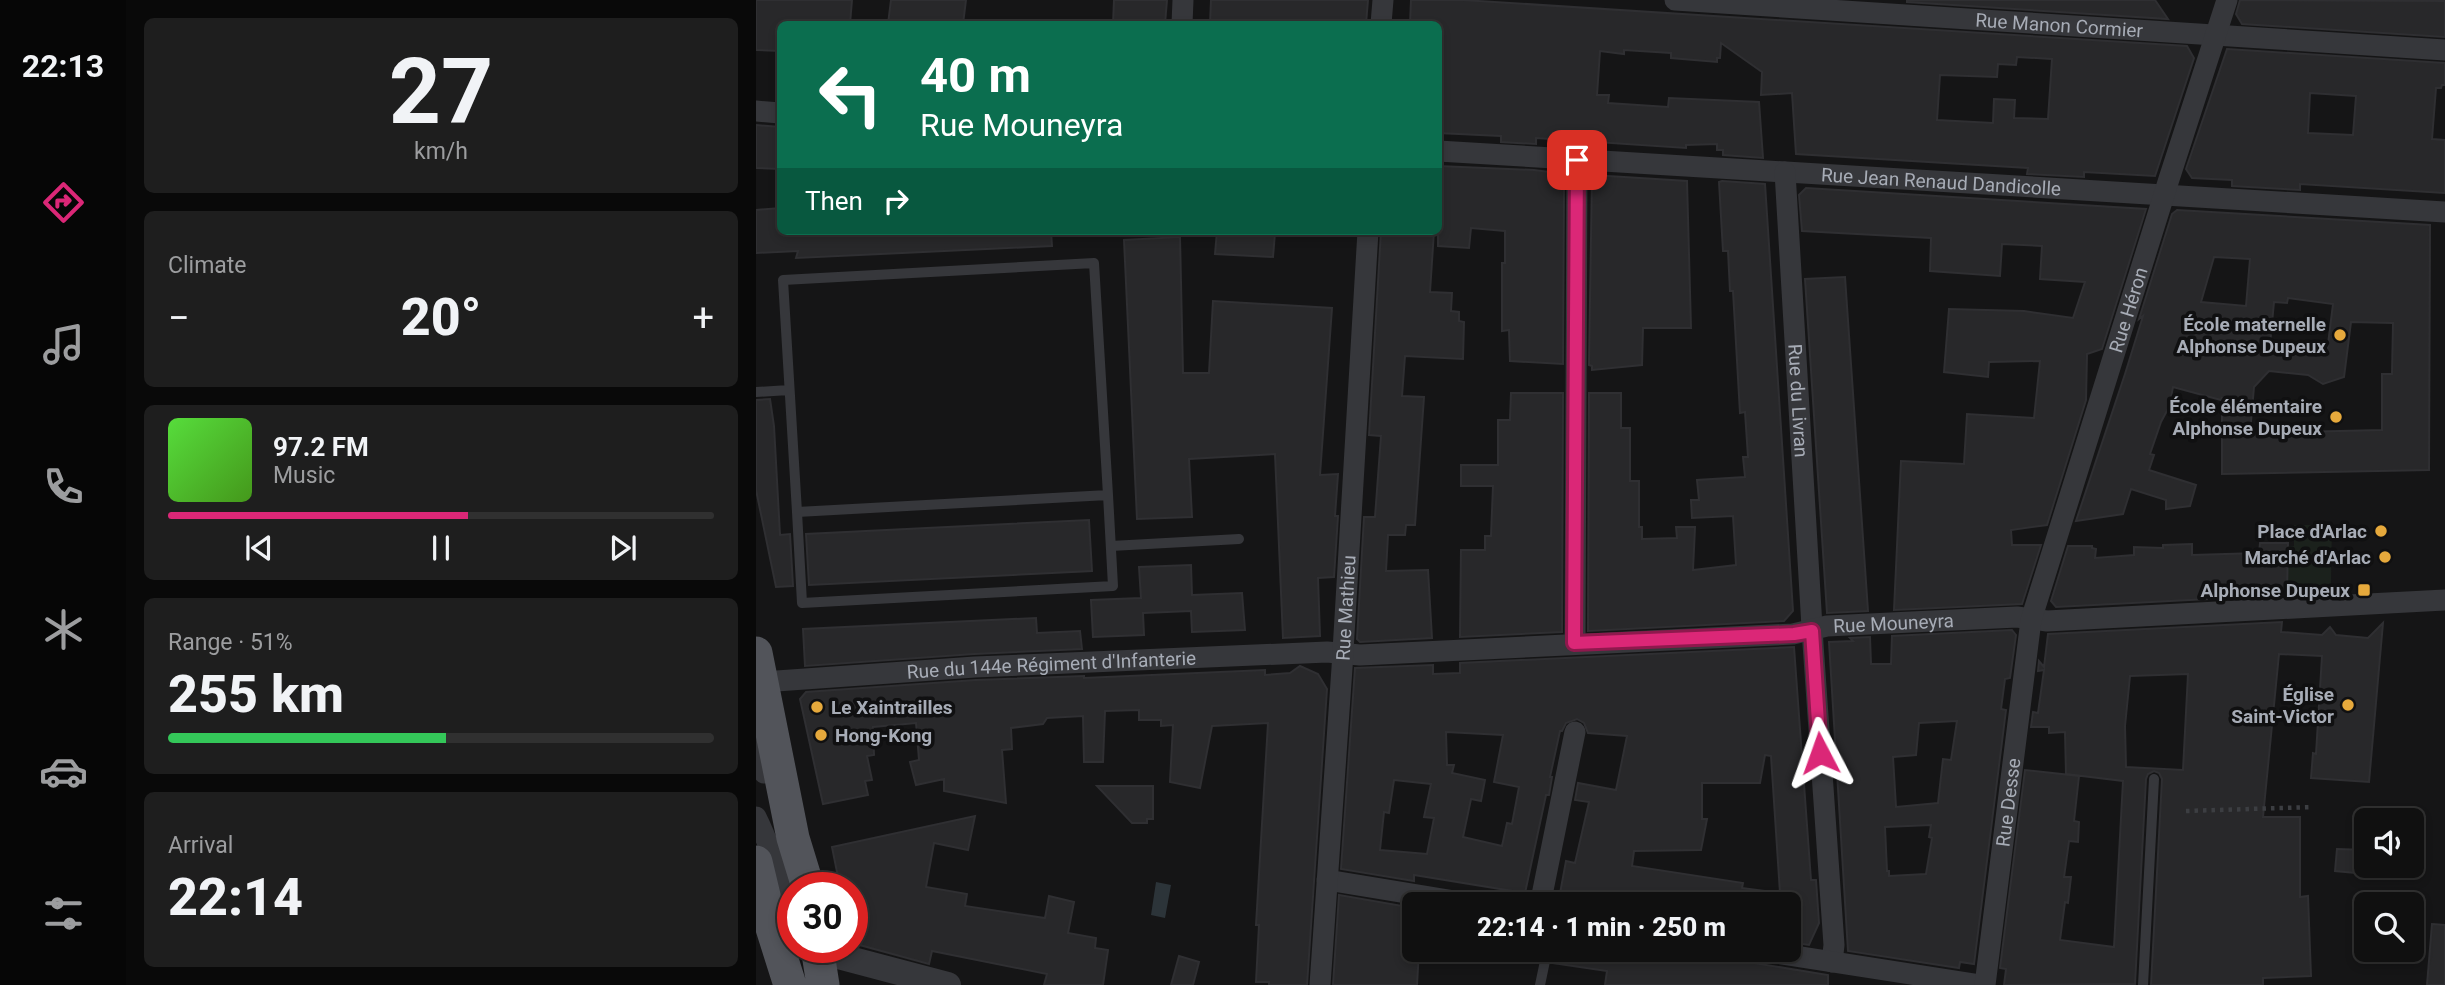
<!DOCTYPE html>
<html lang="en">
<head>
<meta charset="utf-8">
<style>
  :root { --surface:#101010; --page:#1e1e1e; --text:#f1f3f6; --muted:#9c9d9f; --line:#303030; --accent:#db2777 }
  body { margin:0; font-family:Roboto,sans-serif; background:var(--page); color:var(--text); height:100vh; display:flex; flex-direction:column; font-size:26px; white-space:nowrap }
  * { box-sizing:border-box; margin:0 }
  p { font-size:23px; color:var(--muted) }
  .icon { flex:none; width:38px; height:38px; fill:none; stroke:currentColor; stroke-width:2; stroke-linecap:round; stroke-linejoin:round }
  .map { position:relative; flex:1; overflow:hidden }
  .drawer { display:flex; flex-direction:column; gap:18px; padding:18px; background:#090909; width:630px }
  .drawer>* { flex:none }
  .guide { position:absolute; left:21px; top:21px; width:665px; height:214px; border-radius:10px; box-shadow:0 4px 10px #0003,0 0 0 2px var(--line); background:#0b6e4f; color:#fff; overflow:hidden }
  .controls { position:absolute; left:1598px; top:808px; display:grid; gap:14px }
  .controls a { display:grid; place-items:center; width:70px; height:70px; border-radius:10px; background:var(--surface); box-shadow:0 4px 10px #0003,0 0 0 2px var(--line); font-size:35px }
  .speed { position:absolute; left:21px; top:872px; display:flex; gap:14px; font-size:35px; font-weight:700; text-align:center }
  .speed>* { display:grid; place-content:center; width:91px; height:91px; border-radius:50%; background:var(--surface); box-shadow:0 4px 10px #0003,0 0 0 2px var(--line); line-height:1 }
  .speed .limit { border:10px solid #d22; background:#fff; color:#111 }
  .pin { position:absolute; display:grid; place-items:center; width:60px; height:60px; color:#fff; margin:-30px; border-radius:14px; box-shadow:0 4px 10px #0006 }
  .me { position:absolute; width:77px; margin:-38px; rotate:356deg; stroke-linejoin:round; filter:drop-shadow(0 0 5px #0008) }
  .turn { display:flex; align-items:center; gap:24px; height:147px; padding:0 28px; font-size:32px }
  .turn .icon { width:91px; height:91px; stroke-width:2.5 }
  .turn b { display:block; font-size:49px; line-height:60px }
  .then { display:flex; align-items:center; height:66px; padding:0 28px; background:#0003; gap:14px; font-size:26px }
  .big { font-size:52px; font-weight:800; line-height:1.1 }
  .drawer .widget { flex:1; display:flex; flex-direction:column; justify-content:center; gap:10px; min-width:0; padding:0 24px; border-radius:10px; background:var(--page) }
  .drawer .dial { align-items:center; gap:0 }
  .dial b { font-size:91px; line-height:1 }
  .song { display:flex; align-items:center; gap:21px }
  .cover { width:84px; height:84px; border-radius:10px; background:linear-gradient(135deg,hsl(110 70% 55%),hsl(100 70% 35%)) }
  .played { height:7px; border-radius:4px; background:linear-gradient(90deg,var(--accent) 55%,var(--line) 55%) }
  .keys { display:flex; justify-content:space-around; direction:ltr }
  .heat { display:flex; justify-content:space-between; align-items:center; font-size:38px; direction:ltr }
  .charge { height:10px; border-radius:5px; background:linear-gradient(90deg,#34c759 51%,var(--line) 0) }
  .trip { position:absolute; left:646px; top:892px; width:399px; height:70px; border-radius:10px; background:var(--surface); box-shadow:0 4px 10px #0003,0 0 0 2px var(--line); font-weight:800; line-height:70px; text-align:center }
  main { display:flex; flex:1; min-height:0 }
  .tab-bar { display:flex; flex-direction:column; width:126px; justify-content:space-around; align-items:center; background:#060606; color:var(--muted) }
  .tab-bar .icon { width:49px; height:49px }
  .tab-bar .on { color:var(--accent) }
  .tab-bar b { font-size:32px; color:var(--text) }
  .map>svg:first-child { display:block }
  .green { fill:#1b211c }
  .water { fill:#2c3439 }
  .building { fill:#28282a; stroke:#2f2f32; stroke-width:2; fill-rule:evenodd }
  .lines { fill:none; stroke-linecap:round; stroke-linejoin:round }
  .path { stroke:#3c3e42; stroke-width:4.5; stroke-dasharray:3.5 5; stroke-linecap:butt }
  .service { stroke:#36373b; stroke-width:10 }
  .minor { stroke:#36373b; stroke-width:21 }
  .tertiary { stroke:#36373b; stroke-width:26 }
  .primary { stroke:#52545a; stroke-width:33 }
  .route-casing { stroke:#8e194d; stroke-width:18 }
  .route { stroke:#db2777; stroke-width:12 }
  .poi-dot { fill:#e6a93c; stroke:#101011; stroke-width:2.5 }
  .labels { text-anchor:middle; stroke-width:7; stroke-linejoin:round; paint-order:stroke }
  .street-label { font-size:19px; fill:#a7acb6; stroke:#101011 }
  .poi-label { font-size:19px; font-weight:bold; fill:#a7acb6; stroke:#101011; text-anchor:end }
</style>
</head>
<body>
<main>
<nav class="tab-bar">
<b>22:13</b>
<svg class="icon on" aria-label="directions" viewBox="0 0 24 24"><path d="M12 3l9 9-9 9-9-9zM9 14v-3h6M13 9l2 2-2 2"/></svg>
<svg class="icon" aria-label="music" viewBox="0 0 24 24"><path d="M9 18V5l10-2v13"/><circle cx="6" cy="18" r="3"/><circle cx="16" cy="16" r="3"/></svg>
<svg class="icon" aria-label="phone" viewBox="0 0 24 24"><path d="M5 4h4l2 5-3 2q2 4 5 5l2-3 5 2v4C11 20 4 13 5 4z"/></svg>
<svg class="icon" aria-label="climate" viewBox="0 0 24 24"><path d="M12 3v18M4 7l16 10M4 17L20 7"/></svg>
<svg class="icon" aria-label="car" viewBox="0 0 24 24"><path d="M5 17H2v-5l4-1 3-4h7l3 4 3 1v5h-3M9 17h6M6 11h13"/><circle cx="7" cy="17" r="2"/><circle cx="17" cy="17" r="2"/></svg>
<svg class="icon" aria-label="filters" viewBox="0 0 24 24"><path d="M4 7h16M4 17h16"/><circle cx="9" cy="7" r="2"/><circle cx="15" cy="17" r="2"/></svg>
</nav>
<section class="drawer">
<div class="widget dial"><b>27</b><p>km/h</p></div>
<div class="widget"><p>Climate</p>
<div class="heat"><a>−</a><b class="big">20°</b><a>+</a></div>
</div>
<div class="widget">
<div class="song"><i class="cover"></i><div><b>97.2 FM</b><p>Music</p></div></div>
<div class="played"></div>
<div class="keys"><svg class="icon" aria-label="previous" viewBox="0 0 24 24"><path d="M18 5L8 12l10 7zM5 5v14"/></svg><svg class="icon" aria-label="pause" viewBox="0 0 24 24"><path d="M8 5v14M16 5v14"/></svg><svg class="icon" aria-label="next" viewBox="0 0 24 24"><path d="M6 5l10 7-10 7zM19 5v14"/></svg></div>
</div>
<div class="widget"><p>Range · 51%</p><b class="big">255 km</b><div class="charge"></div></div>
<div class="widget"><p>Arrival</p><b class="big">22:14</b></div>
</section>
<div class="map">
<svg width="1689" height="985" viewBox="0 0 1689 985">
  <rect width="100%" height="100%" fill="#151516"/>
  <path class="green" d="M1538,525H1576L1575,585L1532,586V546H1538Z"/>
  <path class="water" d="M400,882L415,885L409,918L395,915Z"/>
  <path class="building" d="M0,0H96L94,24H24V51L0,50Z
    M135,0H210L207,24H132Z
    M358,0H411L409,24H357Z
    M455,0H612L610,24H454Z
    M655,0H707L1431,46L1438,58L1399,176L1328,172V177L1271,174L1272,168L1040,154L1036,93L1005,95L1006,72L965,43L964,58H961V62L915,58V53L868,50V54L844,51L841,95H853L852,103L912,107L913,98L1003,102L1007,158L967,155V150H961V144L930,145V148L780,138V144L745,142V136L682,133V24H654ZM1261,57L1296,59L1292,119L1258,118L1259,100L1238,99L1237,123L1181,120L1184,75L1241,77L1242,64L1260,65Z
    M1151,0H1399L1412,19L1151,2Z
    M1484,0L1689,1V37L1486,24L1480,14Z
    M1471,49L1689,63V85H1686L1685,88H1680L1676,139L1689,140V193L1544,184V190L1476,186V180L1436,178L1430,169ZM1554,93L1600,96L1597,135L1552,133Z
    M0,125L24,127V169L0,168Z
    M682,166L778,170L801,173L808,181L807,364L754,361L753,330L746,331V263H749V231L715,228L713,248L682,246Z
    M836,175L931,181L935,328H887L886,365L836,370V366L833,365Z
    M966,181L1009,184L1037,611L1028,621L832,631L833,393H865V428H874V481H883V527H886V539L921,538L920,527H939L937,570L980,565L977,516L936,518L935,500H943L941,480L989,477L987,457H992L989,412L984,413L977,291H974L972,251H967L963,182Z
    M1050,188L1390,209L1346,349L1331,354L1330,400L1291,525L1255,530L1256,545H1285L1266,604L1138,610L1145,461L1208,464L1211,414L1278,418L1284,361L1233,362L1232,377L1188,372L1193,309L1268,311L1317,318L1329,282L1284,279L1286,246L1246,244L1244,276L1174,271L1175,238L1046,231L1043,195Z
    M24,208V231H295L296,246L40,258L42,251L0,253V210Z
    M1421,210L1674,225L1673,470L1466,474V397L1465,400L1417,387L1413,407L1405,422L1394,454L1398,455L1393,470L1440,485L1434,506L1410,509V500L1375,489L1367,514L1320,521L1369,374L1387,316L1383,319L1416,214ZM1458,257L1494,259L1490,306L1445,302ZM1532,298L1577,304L1571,352L1514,345L1518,302L1531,303ZM1595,322L1637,323L1636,374H1626V430L1494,433L1498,387L1513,371L1552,375L1567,384L1588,377Z
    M461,231H511L519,233L517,257L459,254Z
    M625,231H678L674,292L696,293L695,311L703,312V321L708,322L707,359L649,356L646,396L668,397L659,525H650L649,535H632L630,571L672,570L676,638L604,642L601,639L608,517H619L625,436L613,435Z
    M424,237L427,373H453L457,301L576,308L564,475L582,474L579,516H582L578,577L562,578L564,636L527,638L519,454L433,459L436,517L381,519L368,240Z
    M1089,277L1112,611L1071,613L1049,279Z
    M755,393H807L806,632L704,637L705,550H729V536H735L737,486H705V465H742V420H754Z
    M14,399L18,426L24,535L34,534L37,586L20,587L0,490V400Z
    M333,520L336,571L53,585L50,534Z
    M1504,543H1532L1531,593L1529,595L1300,607L1295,601L1312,546H1336V548L1340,549L1339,558L1378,555V547L1407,548V545L1436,544V555L1503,553Z
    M435,565L436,595L486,593L489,630L436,632L435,611L387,613L388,635L337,637L335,600L385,598L383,567Z
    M280,618L281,633L324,631L326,649L218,654L49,666L47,629Z
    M1526,622L1525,632L1566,635L1574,627L1580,635L1612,638L1627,623L1613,782L1555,778L1557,753L1560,754L1566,656L1523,654L1507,817H1544V897L1552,896L1555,976L1507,978V985H1395L1406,779L1403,773L1398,771L1392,774L1390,779L1379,984L1248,985L1250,969L1244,968L1269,770L1323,776L1318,821L1323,822L1322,842L1313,841L1308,877H1315L1312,903L1309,902L1304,940L1358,947L1367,781L1310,774L1309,732L1293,733V727H1275L1277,712L1282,713L1288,670L1282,671L1283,661L1288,667L1292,634ZM1432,674L1427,770L1370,767L1369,726L1374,676Z
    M1256,630L1260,635L1254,678L1249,679L1245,709L1250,710L1218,964L1204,962L1203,968L1092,951L1073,642L1097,641L1094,638L1114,637L1115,664H1135L1136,636ZM1201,721L1195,760L1187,759L1182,803L1140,807L1137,757L1160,755L1163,723ZM1175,825L1173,837L1176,838L1170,874L1133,876V871H1131L1129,827Z
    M1038,647L1055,880H1060L1063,923L1053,945L1032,942V905H841L803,899L810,861L819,863L833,802L819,800L822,783L860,790L871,736L832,733L828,723L821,719L810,723L806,731H804L794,777H796L793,795H790L769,893L658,875V881L585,869L599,668L677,665V674L704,673V663ZM690,732L747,735L738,782L763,787L756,824L751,823L746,846L707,837L715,799L725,801L729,780L696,773L698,765H691ZM1009,755L1015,756L1024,893L986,888L987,883L876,866L878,851L945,850L951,819H946V783H1004ZM638,780L675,784L668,817L678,818L671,854L624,850L628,812L633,813Z
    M544,666L562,674L571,689L551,985H513V982H500L503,925H500L512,723L456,726L444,788L414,782L417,725L405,726V720H383V710L349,711L347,762H328L327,716L291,718L287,724L255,728L256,749L246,750L250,803L188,791V779L160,785L154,762L163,760L160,723L117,727L118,755L111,756L116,780L109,781L112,795L67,804L44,699L50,692L220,680L328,676V678L509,670V675L534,673Z
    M341,786H397V819H391V823H376Z
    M219,816L212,850L178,843L170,887L211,894L209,906L289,918L293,896L318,902L312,933L340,938L339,948L352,950L347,985H288L291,974L176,951L173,964L100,944L96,940V887H84L76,847Z
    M1581,849L1610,850V874L1579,871Z
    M583,895L658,908V950H663L661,985H577Z
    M1676,924L1689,925V985H1671Z
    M785,950H918L1072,975V985H849L851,971L797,963L794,955H784Z
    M423,956L443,962L437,985H415Z"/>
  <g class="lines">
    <path class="path" d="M1430,811L1557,807"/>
    <path class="service" d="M338,263L352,495L41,512L27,280Z
      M0,392L33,390
      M41,512L46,603L357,586L352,495
      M355,546L483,539
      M784,985L789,961
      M1387,985L1398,779"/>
    <g class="minor">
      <path id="s1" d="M919,0L1689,50"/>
      <path d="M426,24L427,0"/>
      <path d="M625,24L627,0"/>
      <path d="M0,111L24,113"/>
      <path id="s2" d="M682,151L1689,212"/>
      <path id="s3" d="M1029,172L1057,644L1078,945L1076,962"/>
      <path d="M819,643L821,160"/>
      <path id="s4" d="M6,682L219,667L571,652L604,655L1037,634L1071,626L1261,617L1291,621L1689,600"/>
      <path d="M0,739L8,773"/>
      <path d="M0,817C14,845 22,874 37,901"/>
      <path d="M571,880L723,905"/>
      <path d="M784,905L819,732"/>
      <path d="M1001,950L1225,985"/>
      <path id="s5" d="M564,985L586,668L612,231"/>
      <path id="s6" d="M1229,985L1275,620L1413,179L1471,0"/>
    </g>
    <path class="tertiary" d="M59,947L82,956L192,985"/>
    <path class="primary" d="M0,653L37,838L52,887
      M0,862L15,925L34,985
      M61,947L67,985"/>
  </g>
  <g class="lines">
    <g class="route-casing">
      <path id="route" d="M821,160L818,643L1038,634L1056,631L1064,753"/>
    </g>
    <use href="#route" class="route"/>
  </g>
  <g class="poi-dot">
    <circle cx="1584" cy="335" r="7"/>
    <circle cx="1580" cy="417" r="7"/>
    <circle cx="1625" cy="531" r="7"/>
    <circle cx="1629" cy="557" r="7"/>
    <rect x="1601" y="583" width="14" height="14" rx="3.5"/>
    <circle cx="1592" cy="705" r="7"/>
    <circle cx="61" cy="707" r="7"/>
    <circle cx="65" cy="735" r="7"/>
  </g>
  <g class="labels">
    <g class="street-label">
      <text dy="7" stroke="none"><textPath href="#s1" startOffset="385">Rue Manon Cormier</textPath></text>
      <text dy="7" stroke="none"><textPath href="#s2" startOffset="504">Rue Jean Renaud Dandicolle</textPath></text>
      <text dy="7" stroke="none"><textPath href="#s6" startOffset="693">Rue Héron</textPath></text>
      <text dy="7" stroke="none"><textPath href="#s3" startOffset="229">Rue du Livran</textPath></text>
      <text dy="7" stroke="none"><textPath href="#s5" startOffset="378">Rue Mathieu</textPath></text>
      <text dy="7" stroke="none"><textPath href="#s4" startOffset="1134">Rue Mouneyra</textPath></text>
      <text dy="7" stroke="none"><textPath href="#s4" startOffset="290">Rue du 144e Régiment d'Infanterie</textPath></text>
      <text dy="7" stroke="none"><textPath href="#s6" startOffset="184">Rue Desse</textPath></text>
    </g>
    <g class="poi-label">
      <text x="1570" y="331">École maternelle<tspan x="1570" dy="22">Alphonse Dupeux</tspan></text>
      <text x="1566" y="413">École élémentaire<tspan x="1566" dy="22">Alphonse Dupeux</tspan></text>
      <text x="1611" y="538">Place d'Arlac</text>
      <text x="1615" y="564">Marché d'Arlac</text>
      <text x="1594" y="597">Alphonse Dupeux</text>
      <text x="1578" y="701">Église<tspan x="1578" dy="22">Saint-Victor</tspan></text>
      <text x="75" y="714" text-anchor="start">Le Xaintrailles</text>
      <text x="79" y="742" text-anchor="start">Hong-Kong</text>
    </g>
  </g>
</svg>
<div class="controls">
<a><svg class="icon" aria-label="sound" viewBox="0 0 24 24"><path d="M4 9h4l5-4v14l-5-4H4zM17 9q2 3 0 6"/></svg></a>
<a><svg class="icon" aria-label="search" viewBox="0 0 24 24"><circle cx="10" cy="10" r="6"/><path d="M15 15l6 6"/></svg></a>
</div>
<div class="speed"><div class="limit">30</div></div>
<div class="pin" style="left:821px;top:160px;background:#d93025"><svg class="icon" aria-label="arrive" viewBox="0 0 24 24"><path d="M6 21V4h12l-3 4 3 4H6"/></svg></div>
<svg class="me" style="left:1064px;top:753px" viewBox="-20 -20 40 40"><path d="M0-17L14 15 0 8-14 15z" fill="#db2777" stroke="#fff" stroke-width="4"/></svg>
<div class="trip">22:14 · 1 min · 250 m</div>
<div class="guide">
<div class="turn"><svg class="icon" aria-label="left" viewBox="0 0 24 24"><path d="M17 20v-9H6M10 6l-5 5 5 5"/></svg><div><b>40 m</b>Rue Mouneyra</div></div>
<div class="then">Then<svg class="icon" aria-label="right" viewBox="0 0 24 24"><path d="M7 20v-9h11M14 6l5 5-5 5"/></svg></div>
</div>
</div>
</main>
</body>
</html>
